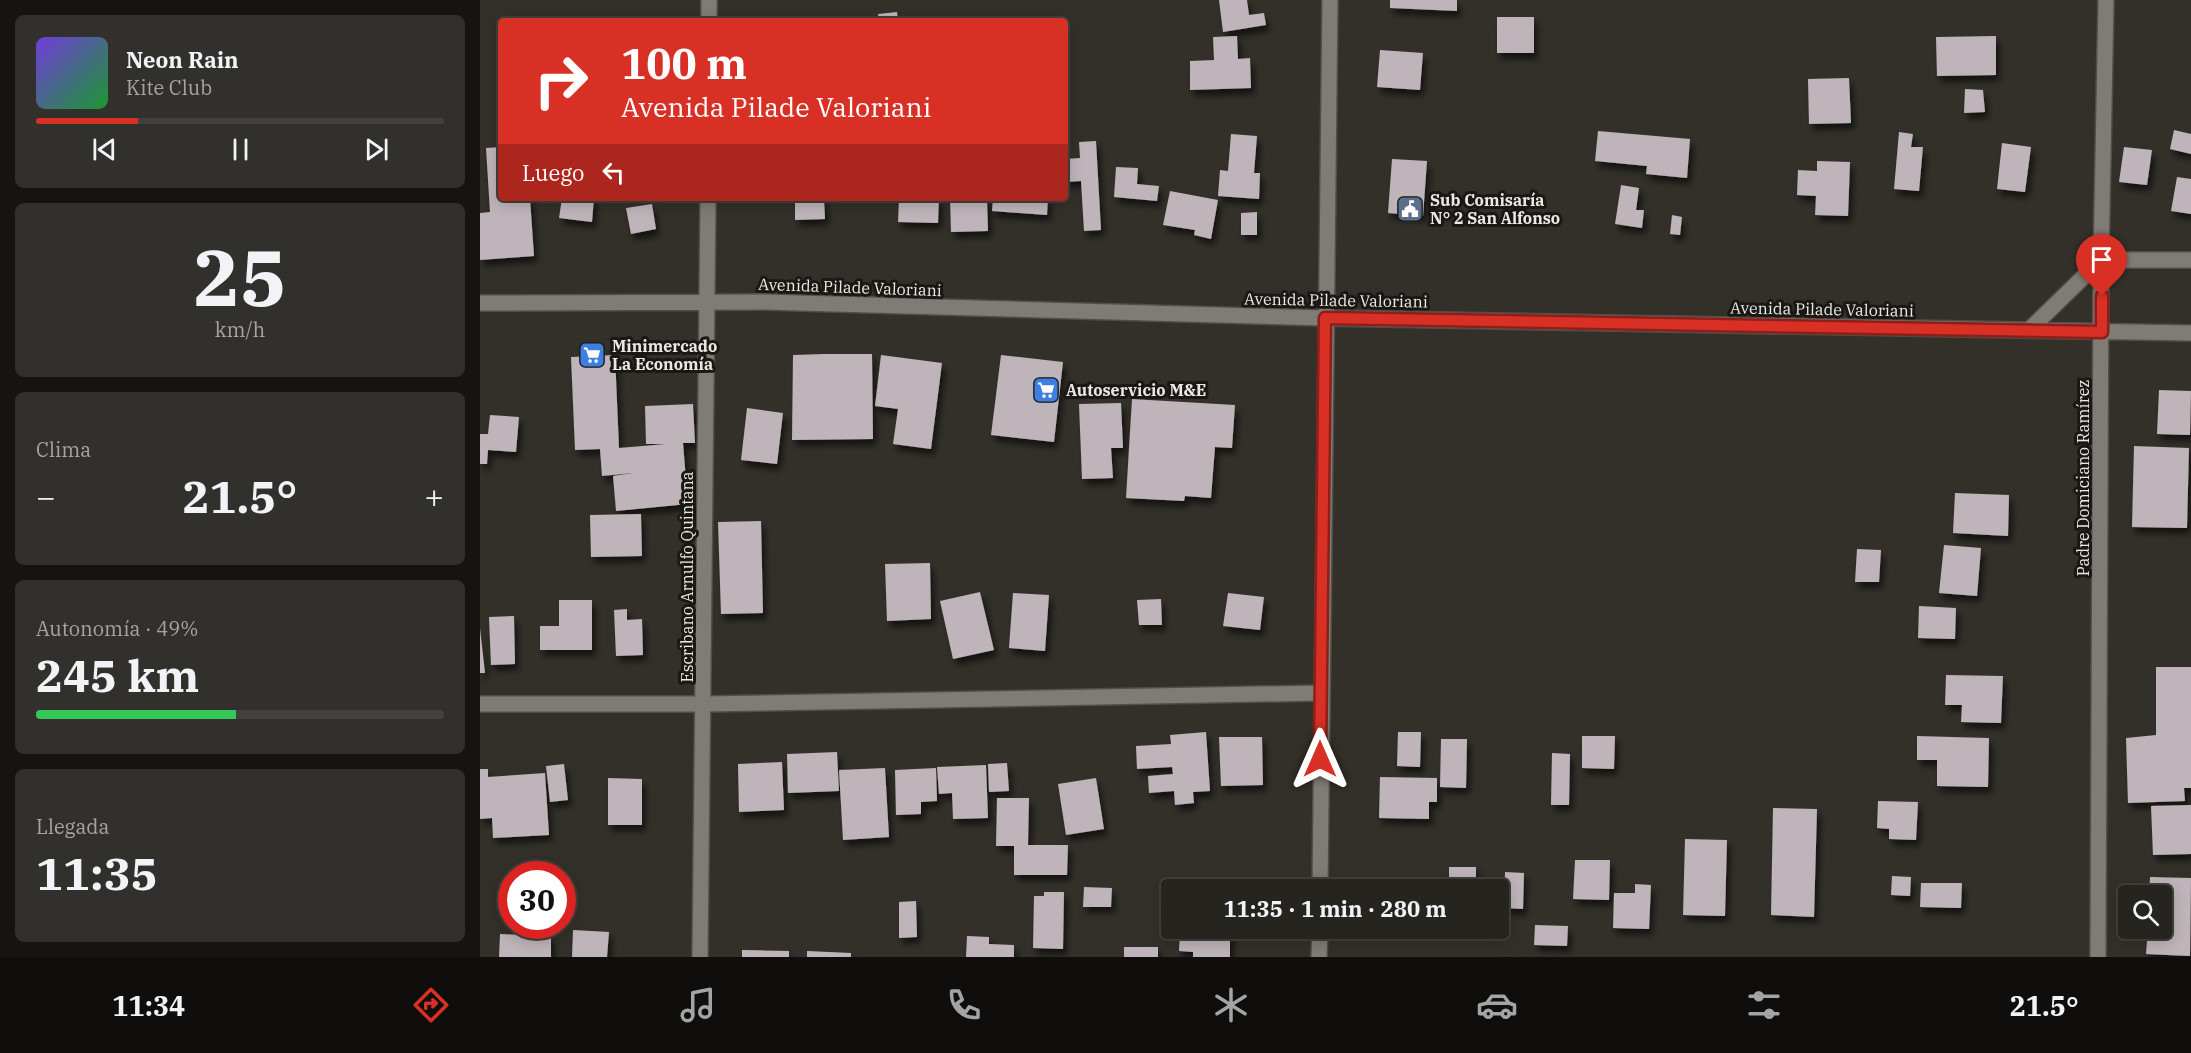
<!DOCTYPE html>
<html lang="es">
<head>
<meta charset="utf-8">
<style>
  :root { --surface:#26241f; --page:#32302c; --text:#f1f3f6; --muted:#a4a4a4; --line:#42413d; --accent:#d93025 }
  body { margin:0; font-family:"IBM Plex Serif",serif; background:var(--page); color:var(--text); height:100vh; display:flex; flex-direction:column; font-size:22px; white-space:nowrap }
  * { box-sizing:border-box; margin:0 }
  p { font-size:20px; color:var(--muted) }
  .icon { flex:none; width:33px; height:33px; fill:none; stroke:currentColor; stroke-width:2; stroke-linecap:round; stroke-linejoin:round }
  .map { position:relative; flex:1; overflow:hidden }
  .drawer { display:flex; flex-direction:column; gap:15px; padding:15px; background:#151411; width:480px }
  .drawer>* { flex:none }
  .guide { position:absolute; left:18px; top:18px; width:570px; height:183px; border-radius:6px; box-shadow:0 3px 15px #0003,0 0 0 2px var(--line); background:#d93025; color:#fff; overflow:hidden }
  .controls { position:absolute; left:1638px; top:885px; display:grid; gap:12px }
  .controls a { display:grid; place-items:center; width:54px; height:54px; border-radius:6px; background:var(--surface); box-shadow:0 3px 15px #0003,0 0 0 2px var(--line); font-size:30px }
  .speed { position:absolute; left:18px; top:861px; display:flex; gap:12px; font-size:30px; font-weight:700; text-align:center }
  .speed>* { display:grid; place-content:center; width:78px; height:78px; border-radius:50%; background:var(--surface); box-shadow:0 3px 15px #0003,0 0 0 2px var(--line); line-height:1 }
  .speed .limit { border:9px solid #d22; background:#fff; color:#111 }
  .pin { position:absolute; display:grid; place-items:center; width:51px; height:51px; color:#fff; margin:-62px -26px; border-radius:50% 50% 50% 0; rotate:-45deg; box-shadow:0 0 6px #0007 }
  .pin .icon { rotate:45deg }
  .me { position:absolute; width:66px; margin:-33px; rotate:0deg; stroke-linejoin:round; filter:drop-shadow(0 0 4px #0008) }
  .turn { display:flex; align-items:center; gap:21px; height:126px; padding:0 24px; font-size:27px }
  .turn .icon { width:78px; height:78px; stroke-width:2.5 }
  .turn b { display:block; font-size:42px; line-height:51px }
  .then { display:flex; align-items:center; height:57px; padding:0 24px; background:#0003; gap:12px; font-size:22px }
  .big { font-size:45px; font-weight:700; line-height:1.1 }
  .drawer .widget { flex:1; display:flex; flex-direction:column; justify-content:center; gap:9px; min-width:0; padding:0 21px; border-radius:9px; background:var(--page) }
  .drawer .dial { align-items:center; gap:0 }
  .dial b { font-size:78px; line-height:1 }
  .song { display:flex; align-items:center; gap:18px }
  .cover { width:72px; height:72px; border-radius:9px; background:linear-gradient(135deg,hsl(260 70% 55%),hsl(130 70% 35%)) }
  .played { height:6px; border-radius:3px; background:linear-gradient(90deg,var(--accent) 25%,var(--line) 25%) }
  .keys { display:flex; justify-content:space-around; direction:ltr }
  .heat { display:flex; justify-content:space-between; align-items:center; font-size:33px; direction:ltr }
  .charge { height:9px; border-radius:4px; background:linear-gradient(90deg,#34c759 49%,var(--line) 0) }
  .trip { position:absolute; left:681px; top:879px; width:348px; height:60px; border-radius:6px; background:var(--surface); box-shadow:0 3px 15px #0003,0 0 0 2px var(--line); font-weight:700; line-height:60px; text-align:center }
  .tabs { display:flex; height:96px; justify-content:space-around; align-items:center; background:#0f0e0c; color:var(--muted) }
  .tabs .icon { width:42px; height:42px }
  .tabs .current { color:var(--accent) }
  .tabs b { font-size:27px; color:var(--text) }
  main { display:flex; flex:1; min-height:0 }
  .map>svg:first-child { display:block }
  .building { fill:#beb4b9; filter:url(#shadow) }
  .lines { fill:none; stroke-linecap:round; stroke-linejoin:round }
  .minor-casing { stroke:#4f4e48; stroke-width:18 }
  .minor { stroke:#7e7c74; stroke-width:15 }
  .route-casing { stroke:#8d1f18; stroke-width:15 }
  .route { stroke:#d93025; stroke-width:10 }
  .labels { text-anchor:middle; stroke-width:6; stroke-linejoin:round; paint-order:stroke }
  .poi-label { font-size:16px; font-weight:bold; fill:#eae9e4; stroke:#191815; text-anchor:start }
  .street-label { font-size:16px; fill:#eae9e4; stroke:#191815 }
</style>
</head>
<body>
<main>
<section class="drawer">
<div class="widget">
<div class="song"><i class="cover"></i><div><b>Neon Rain</b><p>Kite Club</p></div></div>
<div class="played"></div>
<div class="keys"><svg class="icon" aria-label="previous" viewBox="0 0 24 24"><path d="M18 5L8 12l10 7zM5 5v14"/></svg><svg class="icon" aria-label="pause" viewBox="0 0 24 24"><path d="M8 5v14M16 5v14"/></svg><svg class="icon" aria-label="next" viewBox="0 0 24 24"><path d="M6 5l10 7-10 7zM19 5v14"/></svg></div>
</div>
<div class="widget dial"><b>25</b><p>km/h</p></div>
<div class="widget"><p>Clima</p>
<div class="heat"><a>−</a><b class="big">21.5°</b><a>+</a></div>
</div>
<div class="widget"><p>Autonomía · 49%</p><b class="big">245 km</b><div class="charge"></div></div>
<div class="widget"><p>Llegada</p><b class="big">11:35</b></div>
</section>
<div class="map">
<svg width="1711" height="957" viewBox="0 0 1711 957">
  <defs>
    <filter id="shadow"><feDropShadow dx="3.5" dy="6" stdDeviation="3" flood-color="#0009"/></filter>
  </defs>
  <rect width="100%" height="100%" fill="#323029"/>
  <path class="building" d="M739,0H767L769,15L784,13L786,25L743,32Z
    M910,0H977V11L910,8Z
    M417,12L418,21H399L398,14Z
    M1017,17H1054V53H1017Z
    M757,36L758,59L770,58L771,88L710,90V61L734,60L733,37Z
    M1516,36V75L1457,76L1456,37Z
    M900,50L943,53L940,90L897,87Z
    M1369,78L1371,123L1329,124L1328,79Z
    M1485,89L1503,90L1505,112L1484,113Z
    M1694,130L1711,134V154L1690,149Z
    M1118,131L1210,139L1207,178L1166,174L1167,166L1115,161Z
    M1419,132L1433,134L1431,147H1443L1439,191L1414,189Z
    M751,134L777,136L774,173H780L779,199L738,196L740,170L748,171Z
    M616,141L621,230L604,231L601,181L585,182V159L600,158L599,142Z
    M1522,143L1551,147L1545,192L1517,189Z
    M21,147V198H50L54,256L0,260V213L10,212L6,148Z
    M1644,147L1672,150L1667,185L1639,182Z
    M912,159L947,161L943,216L908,213Z
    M1337,161L1370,162L1368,216L1335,215L1336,196L1317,195L1318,170L1337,171Z
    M636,167L658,168L657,184L679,186L677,201L634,197Z
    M1697,177L1711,179V214L1691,211Z
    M1141,185L1159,188L1156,210H1164L1162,228L1135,224Z
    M690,191L738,200L731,239L714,235L715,230L683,225Z
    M82,198H114L112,222L79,218Z
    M315,198H344L345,219L315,220Z
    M419,198H459L458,223L418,222Z
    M470,198H507L508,231L471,232Z
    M513,198H568L567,215L512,211Z
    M172,204L176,229L151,234L146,208Z
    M777,212V235H761V213Z
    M1192,215L1202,217L1200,235L1190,234Z
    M344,354H392L393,439L312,440L313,355Z
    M135,355L139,448L186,444H166L165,406L213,404L215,443H203L208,504L136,511L133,476L153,473L122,476L120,449L95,450L91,357Z
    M401,355L462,363L451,449L413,444L418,409L395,406Z
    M521,355L583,362L574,442L511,435Z
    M1679,390L1711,391L1710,435L1677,434Z
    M652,399L755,405L752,448L735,447L731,498L705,496L704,501L646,498Z
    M641,403L643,448H631L633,478L602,479L599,404Z
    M267,408L303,413L297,464L261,460Z
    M10,415L39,417L36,452L8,450L7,464H0V434H8Z
    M1654,446L1709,448L1707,528L1652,527Z
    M1475,493L1529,495L1528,536L1473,533Z
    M161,514L162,556L111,557L110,515Z
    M281,521L283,613L241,614L238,522Z
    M1464,545L1501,548L1497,596L1459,593Z
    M1377,549L1401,550L1399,582H1375Z
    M450,563L451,619L407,621L405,564Z
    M500,592L514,650L473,659L460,601Z
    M533,593L569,595L565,651L529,648Z
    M748,593L784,597L780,630L743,626Z
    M681,599L682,625H659L657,600Z
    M79,600H112V650H60V626H79Z
    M1439,606L1476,608L1475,639L1438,638Z
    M147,609V620L162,619L163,655L136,656L134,610Z
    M34,616L35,664L11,665L9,617Z
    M0,628L5,673H0Z
    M1676,667H1711V788H1704L1705,801L1648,803L1646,738L1676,735Z
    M1466,675L1523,676L1521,723L1481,722L1482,705H1465Z
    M726,732L730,791L713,792L714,803L695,805L694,791L669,793L668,776L693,774L692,767L657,769L656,746L691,744L690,735Z
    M918,732H941L940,767L917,766Z
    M1102,736H1135L1134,769L1102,768Z
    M1437,736L1509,738L1508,787L1457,786V760H1437Z
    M739,737H782L783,785L741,786Z
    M961,739H987L986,788L960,787Z
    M357,752L359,791L308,793L307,754Z
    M1072,753L1090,754L1089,805H1071Z
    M302,762L304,810L259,812L258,764Z
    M527,763L529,791L509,792L508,764Z
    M84,764L88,800L70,802L66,766Z
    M506,765L508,818L473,819L472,793L459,794L457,767Z
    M405,768L409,837L363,840L359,770Z
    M456,768L457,801L441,802V814L416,815L415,770Z
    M0,769H8V777L65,773L69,835L13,838L12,818L0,819Z
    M900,777L957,778V802H949V819L899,818Z
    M128,778L162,779V825H128Z
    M616,778L624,829L586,835L578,784Z
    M517,798H549L548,845H588L587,875H534V846H516Z
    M1398,801L1438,802L1436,840L1409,839V829L1397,828Z
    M1711,805V854L1673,855L1671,806Z
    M1293,808L1337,809L1334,917L1291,915Z
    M1205,839L1247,840L1245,916L1203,915Z
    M1095,860H1130L1129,900L1093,899Z
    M969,867H996V889L969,888Z
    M1025,872L1044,873L1043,909L1024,908Z
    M1412,876L1431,877L1430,896L1411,895Z
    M1670,877L1711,878L1710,956L1666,954L1668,928H1682V896H1669Z
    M1441,883H1482L1481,908L1440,907Z
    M1155,884L1171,885L1169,929L1133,928L1134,893H1155Z
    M604,887L632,888L631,907H603Z
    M564,892H584L583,949L553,948L554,896H564Z
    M436,901L437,937L419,938V902Z
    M1055,925L1088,926L1087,946L1054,945Z
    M700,929L750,930V957H713V952L699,951Z
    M93,930L129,932L127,957H92Z
    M20,934L71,936V957H19Z
    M487,936L509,937V944L534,945V957H486Z
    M644,947H678V957H644Z
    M262,950L309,951V957H262Z
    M327,951L371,953V957H327Z"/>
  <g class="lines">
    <g class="minor-casing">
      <path id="minor" d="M229,21V0
        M0,303L285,302L845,318L1711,333
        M1549,330L1621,260H1711
        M0,704H224L841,693
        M840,890L850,0
        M220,957L228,198
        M839,957L840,928
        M1618,957L1621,260L1626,0"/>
    </g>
    <use href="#minor" class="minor"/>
  </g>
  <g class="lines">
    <g class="route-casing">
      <path id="route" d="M840,759L845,318L1622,332V296"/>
    </g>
    <use href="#route" class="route"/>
  </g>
  <defs>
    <g id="civic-square" transform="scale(1.35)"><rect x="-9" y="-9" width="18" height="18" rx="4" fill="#5c6f8a" stroke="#191815"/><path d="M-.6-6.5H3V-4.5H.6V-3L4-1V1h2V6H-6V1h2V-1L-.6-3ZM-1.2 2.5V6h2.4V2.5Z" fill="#fff"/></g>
    <g id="supermarket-square" transform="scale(1.35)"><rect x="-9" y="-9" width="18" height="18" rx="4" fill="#3f7fe0" stroke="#191815"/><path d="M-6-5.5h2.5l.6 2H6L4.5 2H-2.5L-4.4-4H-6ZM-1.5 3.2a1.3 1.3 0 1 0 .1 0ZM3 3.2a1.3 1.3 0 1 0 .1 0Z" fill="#fff"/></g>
  </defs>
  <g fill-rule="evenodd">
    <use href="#civic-square" x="930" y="209"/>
    <use href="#supermarket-square" x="112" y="355"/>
    <use href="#supermarket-square" x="566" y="390"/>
  </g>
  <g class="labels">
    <g class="poi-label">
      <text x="950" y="206">Sub Comisaría<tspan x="950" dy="18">N° 2 San Alfonso</tspan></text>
      <text x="132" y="352">Minimercado<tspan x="132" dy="18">La Economía</tspan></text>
      <text x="586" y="396">Autoservicio M&amp;E</text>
    </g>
    <g class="street-label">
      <text transform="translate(370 287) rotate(2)" y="6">Avenida Pilade Valoriani</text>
      <text transform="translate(856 300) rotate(1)" y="6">Avenida Pilade Valoriani</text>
      <text transform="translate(1342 309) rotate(1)" y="6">Avenida Pilade Valoriani</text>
      <text transform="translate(1603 478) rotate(-90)" y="6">Padre Domiciano Ramírez</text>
      <text transform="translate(207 577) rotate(-90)" y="6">Escribano Arnulfo Quintana</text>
    </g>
  </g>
</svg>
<div class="controls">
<a><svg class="icon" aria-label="search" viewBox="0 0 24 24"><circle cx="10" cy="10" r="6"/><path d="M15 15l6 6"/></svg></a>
</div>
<div class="speed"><div class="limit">30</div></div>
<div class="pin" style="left:1622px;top:296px;background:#d93025"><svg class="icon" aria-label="arrive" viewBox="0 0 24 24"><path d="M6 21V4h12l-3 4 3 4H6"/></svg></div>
<svg class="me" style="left:840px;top:759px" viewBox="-20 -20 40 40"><path d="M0-17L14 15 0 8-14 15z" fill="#d93025" stroke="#fff" stroke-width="4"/></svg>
<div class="trip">11:35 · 1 min · 280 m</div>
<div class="guide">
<div class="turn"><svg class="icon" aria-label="right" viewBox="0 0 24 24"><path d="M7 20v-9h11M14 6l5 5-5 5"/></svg><div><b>100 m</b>Avenida Pilade Valoriani</div></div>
<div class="then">Luego<svg class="icon" aria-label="left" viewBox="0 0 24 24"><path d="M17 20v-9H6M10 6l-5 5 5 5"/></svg></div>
</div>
</div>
</main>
<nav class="tabs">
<b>11:34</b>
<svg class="icon current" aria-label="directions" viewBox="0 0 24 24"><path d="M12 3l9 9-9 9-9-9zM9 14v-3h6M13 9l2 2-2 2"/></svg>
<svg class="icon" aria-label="music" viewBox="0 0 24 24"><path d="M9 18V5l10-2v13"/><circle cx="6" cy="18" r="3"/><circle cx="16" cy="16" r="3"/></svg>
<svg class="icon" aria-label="phone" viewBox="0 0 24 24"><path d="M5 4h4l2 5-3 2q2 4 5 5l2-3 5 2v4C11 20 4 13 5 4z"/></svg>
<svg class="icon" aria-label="climate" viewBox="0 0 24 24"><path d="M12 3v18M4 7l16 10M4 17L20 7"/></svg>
<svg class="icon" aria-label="car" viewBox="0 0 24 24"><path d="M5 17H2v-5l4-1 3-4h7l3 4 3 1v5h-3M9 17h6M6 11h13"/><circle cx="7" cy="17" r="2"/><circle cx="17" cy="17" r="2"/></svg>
<svg class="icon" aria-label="filters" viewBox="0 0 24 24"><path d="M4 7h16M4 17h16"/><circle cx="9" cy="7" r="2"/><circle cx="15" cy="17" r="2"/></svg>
<b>21.5°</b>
</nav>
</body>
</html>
